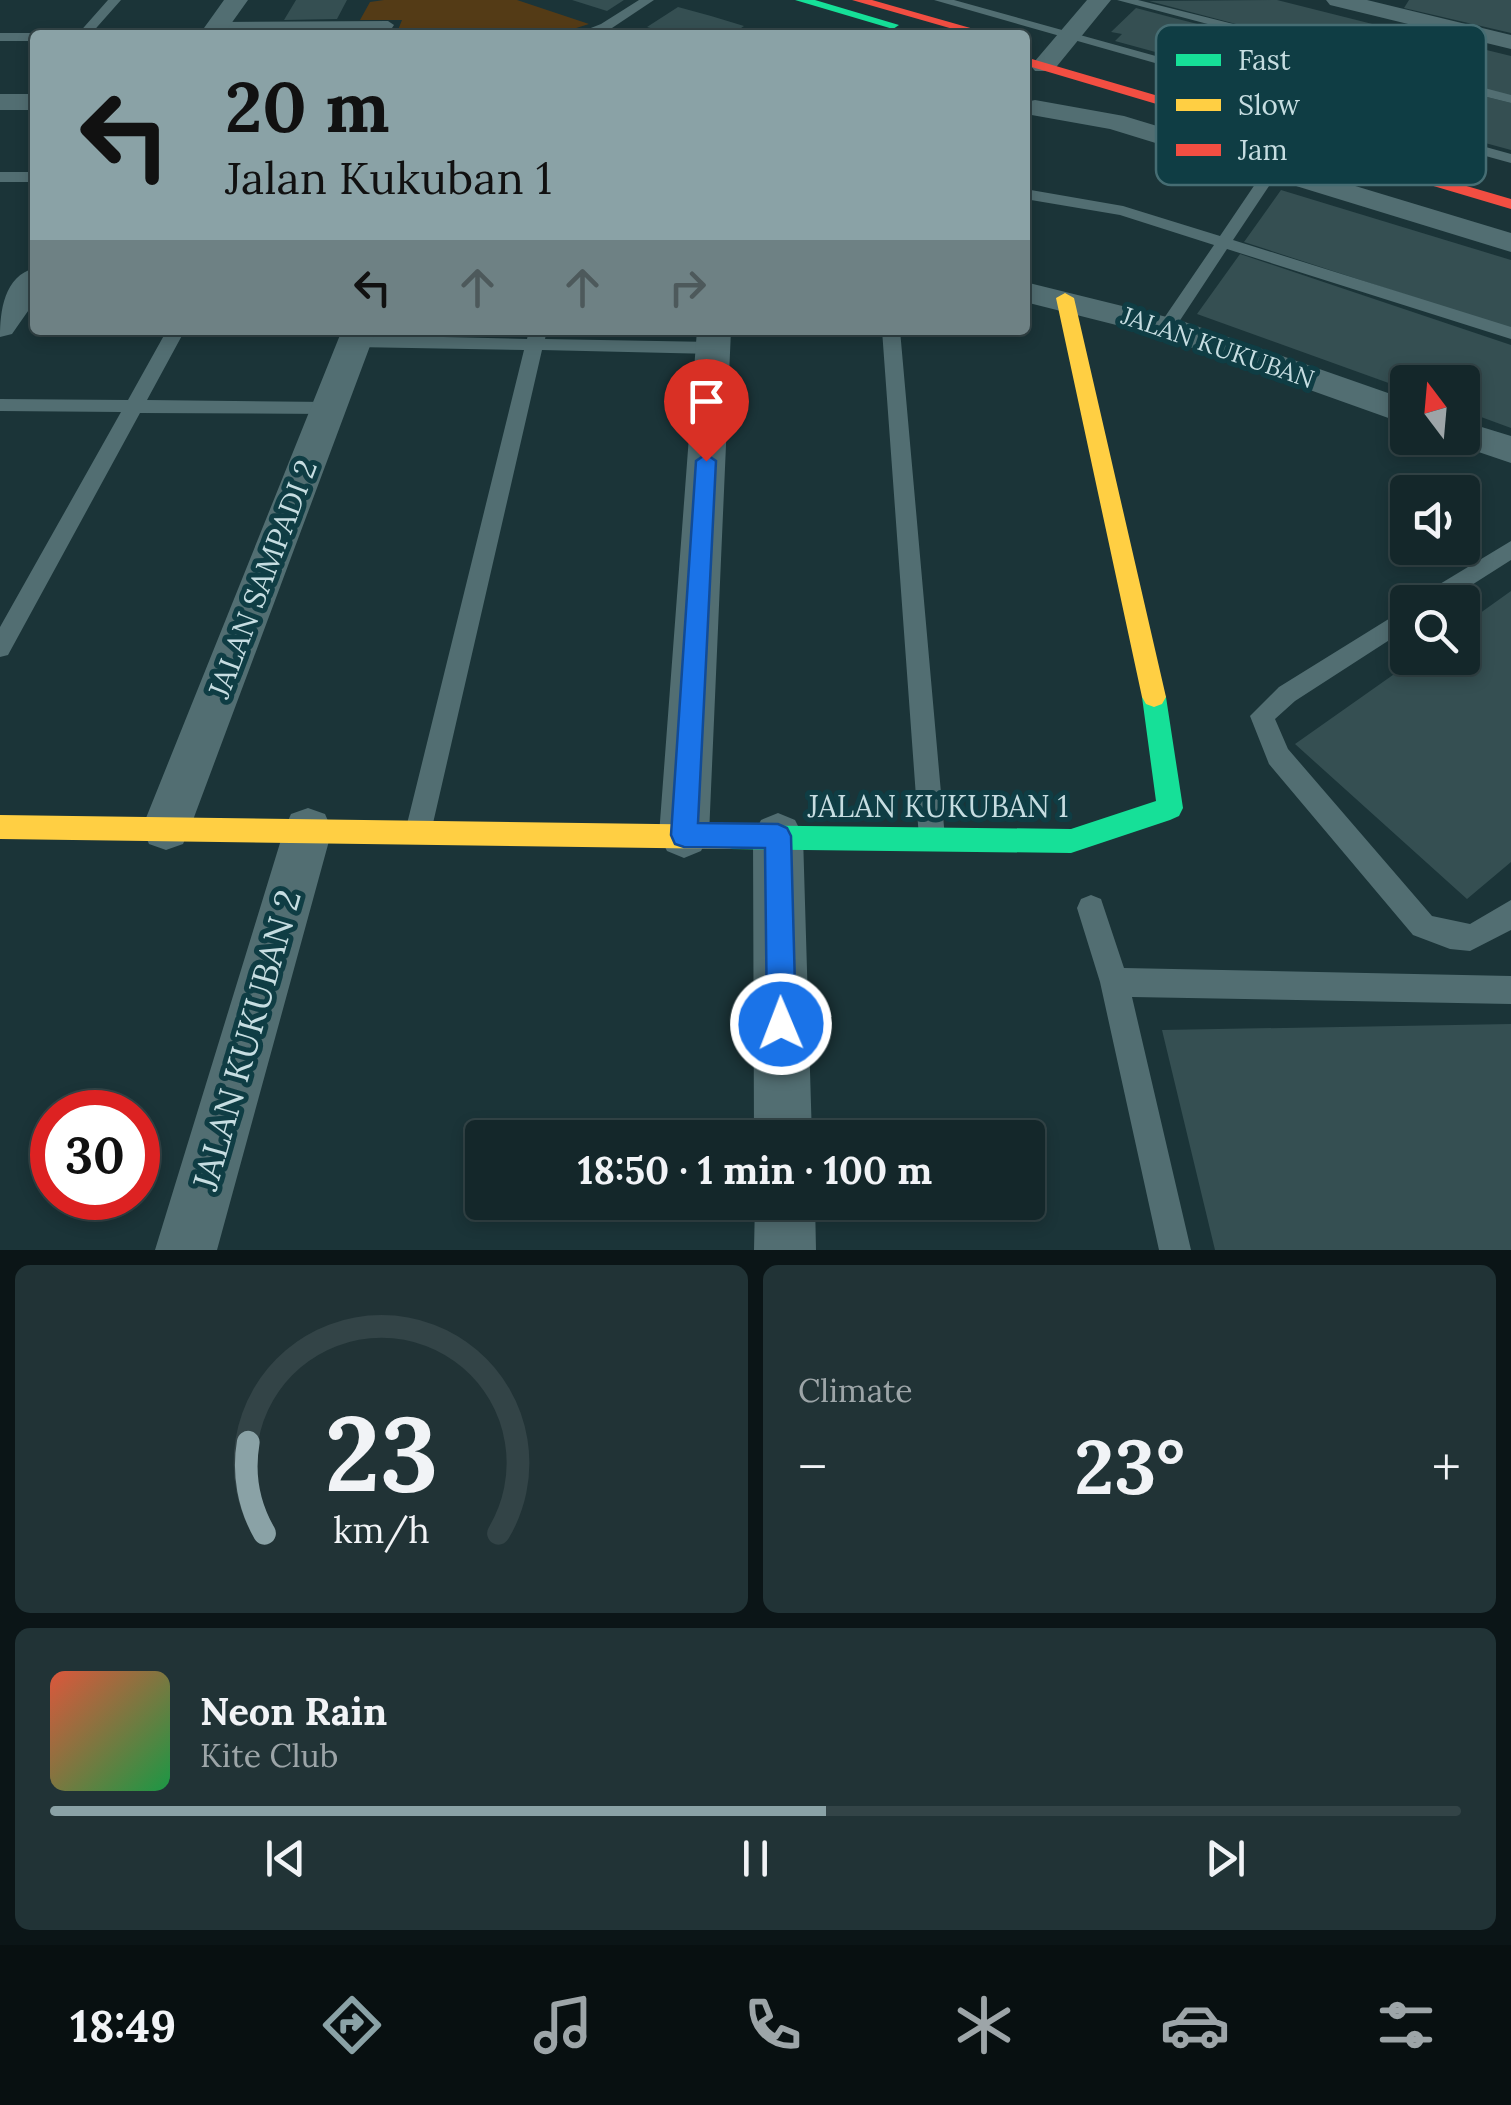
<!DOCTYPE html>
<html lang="en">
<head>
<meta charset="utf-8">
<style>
  :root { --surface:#14272a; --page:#213336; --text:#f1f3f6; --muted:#9da5a8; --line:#334447; --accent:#8aa2a6 }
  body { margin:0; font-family:Lora,serif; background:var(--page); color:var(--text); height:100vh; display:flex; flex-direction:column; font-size:38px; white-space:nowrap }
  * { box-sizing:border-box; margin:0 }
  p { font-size:32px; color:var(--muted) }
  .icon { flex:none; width:55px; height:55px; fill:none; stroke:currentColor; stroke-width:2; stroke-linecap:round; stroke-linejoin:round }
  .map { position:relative; height:1250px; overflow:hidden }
  .sheet { display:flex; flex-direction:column; gap:15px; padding:15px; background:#0b1517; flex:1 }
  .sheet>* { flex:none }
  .hud { position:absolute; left:30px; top:30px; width:1000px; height:305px; border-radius:10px; box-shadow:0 5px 15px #0003,0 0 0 2px var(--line); background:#8aa2a6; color:#111; overflow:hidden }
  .needle { width:65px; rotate:344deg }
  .buttons { position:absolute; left:1390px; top:365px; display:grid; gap:20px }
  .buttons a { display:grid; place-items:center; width:90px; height:90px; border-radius:10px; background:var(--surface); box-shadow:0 5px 15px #0003,0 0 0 2px var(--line); font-size:50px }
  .speed { position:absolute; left:30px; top:1090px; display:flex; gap:20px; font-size:50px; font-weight:700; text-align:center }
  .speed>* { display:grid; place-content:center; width:130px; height:130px; border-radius:50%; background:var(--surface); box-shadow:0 5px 15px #0003,0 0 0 2px var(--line); line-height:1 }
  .speed .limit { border:15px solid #d22; background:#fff; color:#111 }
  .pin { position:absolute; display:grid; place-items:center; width:85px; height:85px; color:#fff; margin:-102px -42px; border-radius:50% 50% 50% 0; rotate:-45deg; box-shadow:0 0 10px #0007 }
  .pin .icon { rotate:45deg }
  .me { position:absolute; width:110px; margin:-55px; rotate:359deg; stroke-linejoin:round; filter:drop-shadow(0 0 8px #0008) }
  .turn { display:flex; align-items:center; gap:35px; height:210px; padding:0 30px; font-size:45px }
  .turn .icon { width:130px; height:130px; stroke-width:2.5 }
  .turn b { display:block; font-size:70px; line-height:85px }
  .lanes { display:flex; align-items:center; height:95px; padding:0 30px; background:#0003; justify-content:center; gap:50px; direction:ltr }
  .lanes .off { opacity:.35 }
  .big { font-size:75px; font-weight:700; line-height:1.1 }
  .sheet .card { flex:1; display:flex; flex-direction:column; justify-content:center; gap:15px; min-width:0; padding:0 35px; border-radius:15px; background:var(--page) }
  .sheet .dial { align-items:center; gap:0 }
  .dial svg { height:260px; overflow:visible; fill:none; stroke:var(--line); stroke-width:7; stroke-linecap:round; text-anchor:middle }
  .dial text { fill:var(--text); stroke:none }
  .song { display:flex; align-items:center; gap:30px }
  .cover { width:120px; height:120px; border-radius:15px; background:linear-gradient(135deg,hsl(10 70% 55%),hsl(140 70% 35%)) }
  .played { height:10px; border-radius:5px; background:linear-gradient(90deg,var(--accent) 55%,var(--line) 55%) }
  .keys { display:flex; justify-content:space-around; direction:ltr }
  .heat { display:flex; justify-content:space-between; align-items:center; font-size:55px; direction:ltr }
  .sheet .tiles { flex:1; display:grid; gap:15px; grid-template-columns:1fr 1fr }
  .card:last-child { grid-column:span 2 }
  .trip { position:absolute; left:465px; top:1120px; width:580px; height:100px; border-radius:10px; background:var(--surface); box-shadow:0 5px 15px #0003,0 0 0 2px var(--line); font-weight:700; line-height:100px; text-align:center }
  .tabs { display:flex; height:160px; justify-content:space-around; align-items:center; background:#081011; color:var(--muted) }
  .tabs .icon { width:70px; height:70px }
  .tabs .active { color:var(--accent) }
  .tabs b { font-size:45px; color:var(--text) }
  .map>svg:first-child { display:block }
  .green { fill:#543b16 }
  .building { fill:#354f52 }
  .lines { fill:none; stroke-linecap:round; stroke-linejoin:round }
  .lane { fill:#526e72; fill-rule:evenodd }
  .street { fill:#526e72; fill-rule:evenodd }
  .fast { fill:#16e098; fill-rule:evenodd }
  .slow { fill:#ffcf43; fill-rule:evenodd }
  .jam { fill:#f24e42; fill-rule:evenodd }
  .route { fill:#1a73e8; stroke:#114b97; stroke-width:2.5 }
  .labels { text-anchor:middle; stroke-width:10; stroke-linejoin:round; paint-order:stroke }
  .far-street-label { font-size:25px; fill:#c6dde1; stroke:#0f3d44 }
  .street-label { font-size:30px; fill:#c6dde1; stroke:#0f3d44 }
  .near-street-label { font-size:35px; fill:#c6dde1; stroke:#0f3d44 }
  .key { fill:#0f3d44; stroke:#466d73; stroke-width:2.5 }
  .key-label { font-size:28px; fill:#c6dde1 }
</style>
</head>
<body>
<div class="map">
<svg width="1511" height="1250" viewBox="0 0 1511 1250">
  <rect width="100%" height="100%" fill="#1b3438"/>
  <path class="green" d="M384,0H517L589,24L554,35H396L402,20H360L370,2Z"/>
  <path class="building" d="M296,0H347L337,19L284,20Z
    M572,0H624L607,11Z
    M1277,0L1436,40L1414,71L1149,1Z
    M1409,0H1511V33L1404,8Z
    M678,7L711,16L744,26L731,35H674L647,27Z
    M1136,8L1170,17L1409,78L1386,115L1115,41L1122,34L1111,32Z
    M1462,44L1511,56V96L1442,78Z
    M1439,85L1511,103V150L1415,124Z
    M1281,190L1511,260V329L1244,242Z
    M1240,254L1511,345V428L1462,410V382H1408V390L1197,314Z
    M1511,591V862L1467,899L1295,744L1417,658H1462V626Z
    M1511,1024V1250H1215L1162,1030Z"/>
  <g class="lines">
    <path class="lane" d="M108,0H121L90,35H77Z
      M639,0H654L609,30L573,35L601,24Z
      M934,0H954L1394,122L1419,80L1117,0H1138L1423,72L1450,26H1460L1461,29L1435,75L1511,95V103L1431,83L1406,125L1511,154V163L1402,133L1390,153H1380L1378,150L1390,130Z
      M388,21L394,25L392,28L218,30L212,26L218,22Z
      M0,33H35L40,35H35V41H0Z
      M1266,168L1279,171L1233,240L1511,327V339L1227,249L1173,331H1161L1158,327L1214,245L1120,215L1025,199V189L1123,206L1220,236Z
      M0,172H35V182H0Z
      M167,330H185L147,400L329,402L338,408L329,414L140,413L8,655L0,657V627L121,412L0,411V399L128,400Z
      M529,330H547L545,339L713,342L722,348L713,354L542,350L431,832L427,840L418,844L409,840L405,832L524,350L355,347L346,341L355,335L527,339Z
      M882,330H900L945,838L941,846L932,850L923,846L919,838Z
      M1511,541V560L1445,602H1417L1420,596Z
      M1408,607V628L1295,701L1275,719L1288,749L1432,916L1470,924L1511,900V930L1470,951L1450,949L1413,935L1269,764L1250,716L1279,687Z
      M1091,895L1101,899L1124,968L1511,976V1004L1132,997L1191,1250H1159L1100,982L1077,908L1081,899Z"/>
    <path class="street" d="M224,0H248L223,35H199Z
      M1087,0H1111L1053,71H1035L1031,66L1035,61Z
      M1326,0H1367L1511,35V49L1330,5Z
      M0,94H35V110H0Z
      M1035,100L1124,116L1511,233V252L1110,129L1026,114V102Z
      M35,268V301L12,334L0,337C0,311 4,276 35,268Z
      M1025,282L1179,320L1408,400V425L1156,335L1025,302Z
      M342,330H376L190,828L183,844L166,850L149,844L142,828Z
      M697,330H731L709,835L701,851L684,858L667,851L659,835Z
      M1462,421L1511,436V463L1449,442L1446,438H1462Z
      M308,808L325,814L332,830L217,1250H155L284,830L291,814Z
      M778,813L795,820L803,836L812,1138H754L753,836L761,820Z
      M755,1202H815L816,1250H754Z"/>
    <path class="fast" d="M795,0H815L899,25L893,29Z
      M1154,687L1162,690L1166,697L1183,808L1179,816L1170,820L1071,853L730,849L721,845L717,837L721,829L730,825L1071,829L1156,801L1142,697L1146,690Z"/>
    <path class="slow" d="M1065,293L1074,298L1166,697L1162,704L1154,707L1146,704L1142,697L1056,298Z
      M0,815L730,825L739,829L743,837L739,845L730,849L0,839Z"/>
    <path class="jam" d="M852,0H872L995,35H974Z
      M1025,57L1511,199V209L1025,65Z"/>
  </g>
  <path class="route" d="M706,454L716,461L698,823L778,824L787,828L791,836L796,1024L792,1035L781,1039L771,1035L767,1024L765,848L684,847L675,844L671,835L696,461Z"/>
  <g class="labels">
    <g class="far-street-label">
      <text transform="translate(1218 347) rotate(19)" y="9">JALAN KUKUBAN</text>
    </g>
    <g class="street-label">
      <text transform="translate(263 579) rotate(-69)" y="10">JALAN SAMPADI 2</text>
      <text x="938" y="817">JALAN KUKUBAN 1</text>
    </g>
    <g class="near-street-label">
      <text transform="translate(247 1040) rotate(-74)" y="12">JALAN KUKUBAN 2</text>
    </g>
  </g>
  <rect x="1156" y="25" width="330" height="160" rx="15" class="key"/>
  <rect x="1176" y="54" width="45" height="12" fill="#16e098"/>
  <rect x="1176" y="99" width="45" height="12" fill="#ffcf43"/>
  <rect x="1176" y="144" width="45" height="12" fill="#f24e42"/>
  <g class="key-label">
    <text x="1238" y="70">Fast</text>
    <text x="1238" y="115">Slow</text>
    <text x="1238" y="160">Jam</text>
  </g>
</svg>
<div class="buttons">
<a><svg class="needle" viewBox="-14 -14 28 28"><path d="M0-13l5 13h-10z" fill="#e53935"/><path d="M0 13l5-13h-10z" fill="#9da5a8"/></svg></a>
<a><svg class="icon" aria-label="sound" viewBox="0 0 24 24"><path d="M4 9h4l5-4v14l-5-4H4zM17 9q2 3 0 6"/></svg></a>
<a><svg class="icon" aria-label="search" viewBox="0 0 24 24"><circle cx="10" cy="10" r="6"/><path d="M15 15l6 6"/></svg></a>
</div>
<div class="speed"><div class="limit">30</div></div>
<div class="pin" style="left:706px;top:461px;background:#d93025"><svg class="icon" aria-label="arrive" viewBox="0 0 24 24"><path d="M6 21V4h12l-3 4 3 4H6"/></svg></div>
<svg class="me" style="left:781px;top:1024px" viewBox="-20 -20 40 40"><circle r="17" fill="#1a73e8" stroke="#fff" stroke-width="3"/><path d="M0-11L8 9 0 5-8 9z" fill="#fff"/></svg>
<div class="trip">18:50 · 1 min · 100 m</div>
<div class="hud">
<div class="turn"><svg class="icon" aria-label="left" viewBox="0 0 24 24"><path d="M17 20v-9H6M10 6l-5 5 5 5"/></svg><div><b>20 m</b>Jalan Kukuban 1</div></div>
<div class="lanes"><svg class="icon" aria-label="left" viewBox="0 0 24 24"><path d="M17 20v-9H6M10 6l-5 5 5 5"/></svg><svg class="icon off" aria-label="ahead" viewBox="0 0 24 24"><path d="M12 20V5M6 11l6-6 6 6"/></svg><svg class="icon off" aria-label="ahead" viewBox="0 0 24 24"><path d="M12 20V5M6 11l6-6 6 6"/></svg><svg class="icon off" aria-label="right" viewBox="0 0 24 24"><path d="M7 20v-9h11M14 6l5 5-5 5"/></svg></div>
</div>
</div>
<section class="sheet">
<div class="tiles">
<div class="card dial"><svg viewBox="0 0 100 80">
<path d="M14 69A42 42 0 1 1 86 69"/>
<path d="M14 69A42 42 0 0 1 9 41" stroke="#8aa2a6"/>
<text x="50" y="56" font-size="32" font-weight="700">23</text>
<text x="50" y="72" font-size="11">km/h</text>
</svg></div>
<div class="card"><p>Climate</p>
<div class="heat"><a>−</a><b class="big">23°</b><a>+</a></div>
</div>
<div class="card">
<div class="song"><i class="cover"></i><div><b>Neon Rain</b><p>Kite Club</p></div></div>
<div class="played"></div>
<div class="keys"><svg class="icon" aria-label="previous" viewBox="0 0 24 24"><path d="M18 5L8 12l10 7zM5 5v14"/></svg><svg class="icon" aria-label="pause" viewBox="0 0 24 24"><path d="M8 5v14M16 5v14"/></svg><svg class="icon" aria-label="next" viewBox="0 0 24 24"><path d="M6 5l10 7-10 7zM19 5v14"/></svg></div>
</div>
</div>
</section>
<nav class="tabs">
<b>18:49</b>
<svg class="icon active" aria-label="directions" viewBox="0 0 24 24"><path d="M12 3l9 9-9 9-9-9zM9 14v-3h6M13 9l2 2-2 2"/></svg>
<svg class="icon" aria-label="music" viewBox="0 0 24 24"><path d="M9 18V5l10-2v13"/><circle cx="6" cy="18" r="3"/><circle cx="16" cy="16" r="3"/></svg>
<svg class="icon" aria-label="phone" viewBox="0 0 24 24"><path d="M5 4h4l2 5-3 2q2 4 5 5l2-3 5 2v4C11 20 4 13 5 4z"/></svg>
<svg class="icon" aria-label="climate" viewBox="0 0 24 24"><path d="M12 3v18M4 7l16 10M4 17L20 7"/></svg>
<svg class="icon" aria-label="car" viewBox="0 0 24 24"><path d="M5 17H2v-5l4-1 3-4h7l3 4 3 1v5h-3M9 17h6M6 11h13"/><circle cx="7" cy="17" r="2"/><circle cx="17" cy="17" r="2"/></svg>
<svg class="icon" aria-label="filters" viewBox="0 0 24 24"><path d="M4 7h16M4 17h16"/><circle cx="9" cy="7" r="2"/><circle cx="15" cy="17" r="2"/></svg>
</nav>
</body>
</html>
